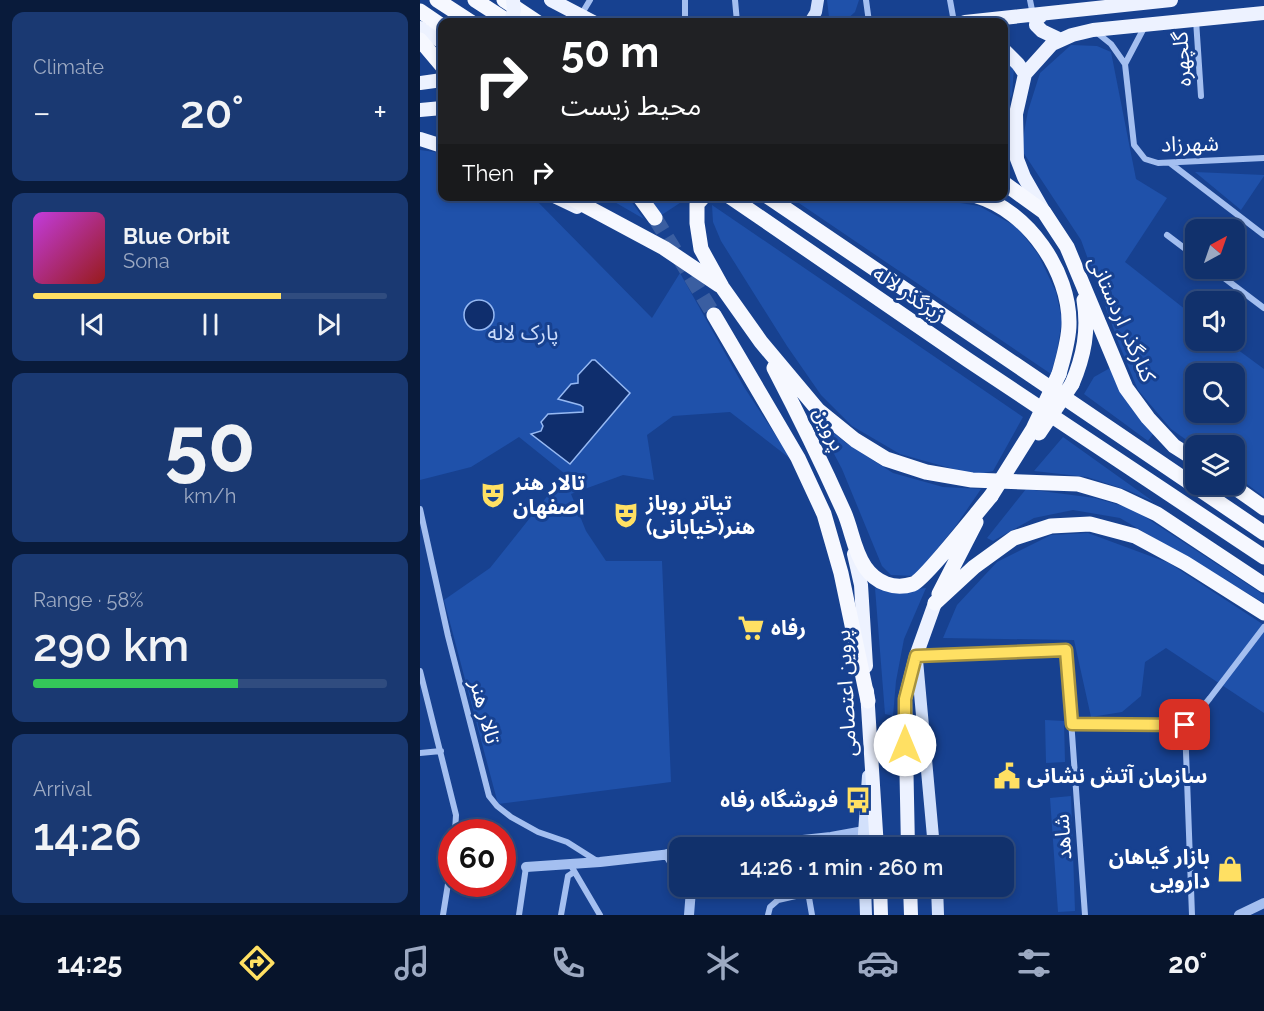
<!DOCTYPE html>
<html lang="en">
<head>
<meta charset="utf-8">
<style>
  :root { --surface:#11316c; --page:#1a3972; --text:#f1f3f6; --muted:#9ca9c2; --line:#304c7f; --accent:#ffe063 }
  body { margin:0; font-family:Raleway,"Noto Sans Arabic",sans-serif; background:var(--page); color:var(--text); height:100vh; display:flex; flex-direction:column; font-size:22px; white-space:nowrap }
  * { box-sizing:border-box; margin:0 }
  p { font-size:20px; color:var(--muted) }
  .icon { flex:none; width:33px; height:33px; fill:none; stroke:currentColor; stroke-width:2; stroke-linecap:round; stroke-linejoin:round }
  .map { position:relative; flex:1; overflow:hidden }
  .details { display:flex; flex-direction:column; gap:12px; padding:12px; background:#091b3b; width:420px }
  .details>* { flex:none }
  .banner { position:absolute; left:18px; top:18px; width:570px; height:183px; border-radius:12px; box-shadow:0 3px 9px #0003,0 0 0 2px var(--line); background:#202124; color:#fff; overflow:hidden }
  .needle { width:39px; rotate:40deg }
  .tools { position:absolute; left:765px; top:219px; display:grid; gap:12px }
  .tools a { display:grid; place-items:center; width:60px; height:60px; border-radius:12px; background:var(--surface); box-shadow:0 3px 9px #0003,0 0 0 2px var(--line); font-size:30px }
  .speed { position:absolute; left:18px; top:819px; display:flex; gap:12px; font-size:30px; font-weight:700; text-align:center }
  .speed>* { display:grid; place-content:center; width:78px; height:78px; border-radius:50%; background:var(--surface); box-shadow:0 3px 9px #0003,0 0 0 2px var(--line); line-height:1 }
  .speed .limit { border:9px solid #d22; background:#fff; color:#111 }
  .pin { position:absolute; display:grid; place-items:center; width:51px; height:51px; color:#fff; margin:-26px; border-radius:12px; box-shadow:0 3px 9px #0006 }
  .me { position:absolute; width:66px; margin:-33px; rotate:0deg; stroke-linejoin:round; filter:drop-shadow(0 0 4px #0008) }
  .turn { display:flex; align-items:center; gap:21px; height:126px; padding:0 24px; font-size:27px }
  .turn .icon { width:78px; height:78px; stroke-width:2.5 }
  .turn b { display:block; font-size:42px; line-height:51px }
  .then { display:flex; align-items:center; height:57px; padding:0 24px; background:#0003; gap:12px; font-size:22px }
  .big { font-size:45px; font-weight:600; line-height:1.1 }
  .details .card { flex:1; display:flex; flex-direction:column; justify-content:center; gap:9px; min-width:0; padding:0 21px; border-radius:12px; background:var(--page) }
  .details .dial { align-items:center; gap:0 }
  .dial b { font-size:78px; line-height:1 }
  .song { display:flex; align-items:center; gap:18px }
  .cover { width:72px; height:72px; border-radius:9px; background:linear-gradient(135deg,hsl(290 70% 55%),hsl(0 70% 35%)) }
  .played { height:6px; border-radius:3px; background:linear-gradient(90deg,var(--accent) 70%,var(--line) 70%) }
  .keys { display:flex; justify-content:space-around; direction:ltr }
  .heat { display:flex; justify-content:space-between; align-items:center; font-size:33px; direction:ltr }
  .charge { height:9px; border-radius:4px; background:linear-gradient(90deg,#34c759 58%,var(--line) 0) }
  .trip { position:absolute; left:249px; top:837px; width:345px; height:60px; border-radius:12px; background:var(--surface); box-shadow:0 3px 9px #0003,0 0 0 2px var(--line); font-weight:600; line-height:60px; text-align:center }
  .dock { display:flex; height:96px; justify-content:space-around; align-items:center; background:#07142b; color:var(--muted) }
  .dock .icon { width:42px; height:42px }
  .dock .active { color:var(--accent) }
  .dock b { font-size:27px; color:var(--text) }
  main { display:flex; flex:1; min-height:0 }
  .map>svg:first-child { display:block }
  .green { fill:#1f51aa; fill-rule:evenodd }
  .water { fill:#0f2e6d; stroke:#96b9f3; stroke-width:1.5 }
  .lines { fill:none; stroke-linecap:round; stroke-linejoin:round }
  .trunk-tunnel { stroke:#3a5ea1; stroke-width:15; stroke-dasharray:15 8; stroke-linecap:butt }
  .minor { stroke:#a4bff0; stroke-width:6 }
  .tertiary { stroke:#a4bff0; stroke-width:10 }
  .secondary { stroke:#d2e0fb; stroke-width:12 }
  .primary { stroke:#edf2ff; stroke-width:14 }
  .trunk { stroke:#f6f8ff; stroke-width:15 }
  .primary-bridge { stroke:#edf2ff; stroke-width:14 }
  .trunk-bridge { stroke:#f6f8ff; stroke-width:15 }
  .route-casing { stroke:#a69240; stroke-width:15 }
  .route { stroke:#ffe063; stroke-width:10 }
  .labels { text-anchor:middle; stroke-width:6; stroke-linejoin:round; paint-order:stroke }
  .street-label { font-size:21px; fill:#fff; stroke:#174190 }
  .park-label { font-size:21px; fill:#cbdcfb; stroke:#174190 }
  .poi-label { font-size:21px; font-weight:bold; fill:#fff; stroke:#174190; text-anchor:start }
</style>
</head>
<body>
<main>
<section class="details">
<div class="card"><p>Climate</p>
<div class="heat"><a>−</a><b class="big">20°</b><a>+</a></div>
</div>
<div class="card">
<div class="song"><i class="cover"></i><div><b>Blue Orbit</b><p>Sona</p></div></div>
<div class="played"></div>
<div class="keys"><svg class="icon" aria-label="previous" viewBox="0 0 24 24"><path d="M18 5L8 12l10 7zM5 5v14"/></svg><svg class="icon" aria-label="pause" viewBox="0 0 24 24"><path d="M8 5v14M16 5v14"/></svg><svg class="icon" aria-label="next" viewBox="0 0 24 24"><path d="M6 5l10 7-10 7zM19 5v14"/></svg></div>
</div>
<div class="card dial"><b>50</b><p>km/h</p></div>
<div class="card"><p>Range · 58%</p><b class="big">290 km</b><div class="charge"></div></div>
<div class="card"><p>Arrival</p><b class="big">14:26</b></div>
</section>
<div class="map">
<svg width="844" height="915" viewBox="0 0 844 915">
  <rect width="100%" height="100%" fill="#174190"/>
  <path class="green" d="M407,0H439L435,12L424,22L409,17Z
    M651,45L677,46L691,52L716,179L747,198L705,262L775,317L776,340L806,341L844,369V497L815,475L814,446H775L751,429L718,390L699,344L661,240L601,149L608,111L620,73ZM776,374H814V412H776Z
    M584,57L594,68L592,95L584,110Z
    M0,150L22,153V196L113,197L232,318L260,273L324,387L372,460L310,412L253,416L227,435L234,480L203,475L151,494L166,531L186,561H242L251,782L78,804L24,600L70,568L145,474L99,437L51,467L0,480Z
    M775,172L844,175V176L821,210Z
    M186,197H208L224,219Z
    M227,197H269L240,216Z
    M370,197H504L559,206L597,227L618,254L636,292L642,320L637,351L631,374Z
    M292,205L603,417L573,471L555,475L480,454L432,426L401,395L367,346L301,241L293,222Z
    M690,368L733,434L728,441L664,394L674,377Z
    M394,416L426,443L473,473L523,487L561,489L535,527L495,576L471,575L462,566L422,469Z
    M643,437L734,502L707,490L667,477L614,471Z
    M606,489L675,498L713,509L844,595V603L700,518L653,510L614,518L573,541L567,538Z
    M668,533L749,563L844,625V713L746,648L725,662L721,696L702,712L671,717L654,640L523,638L537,605L577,562L631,535Z
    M455,588L469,592L506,588L484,639L476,681L473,716L465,714Z
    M625,720L644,721L645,762L626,763Z
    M651,796L655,911L638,912L630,798Z"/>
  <path class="water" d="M44 315a15 15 0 1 1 30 0a15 15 0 1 1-30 0Z
    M172,360H175L210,393L150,464L111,434L121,431L123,426L121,422L128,414L163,412V407L160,405L138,399L151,384L158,383V375Z"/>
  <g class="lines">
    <path class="trunk-tunnel" d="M235,218L294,315"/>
    <path class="minor" d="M265,0V22
      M315,0L317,22
      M446,0L449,22
      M530,0L534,22
      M610,0L613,15
      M161,15L170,0
      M776,20L781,96
      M676,32L691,44L705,64L725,26
      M705,64L714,145L725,159L738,163L844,158
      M750,163L844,235
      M747,235L776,257
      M791,268L844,308
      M0,509L28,636L69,796L77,806L91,817L118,832L147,842L177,861
      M497,656L646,650L665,915
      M0,671L36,815L35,832
      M652,724L765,725L773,719L790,698L844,627
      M765,725L772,915
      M0,753L21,751
      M150,864L180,915
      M387,886L392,915
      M23,915L32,859
      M99,915L106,867
      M141,915L148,876L154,872
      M348,915L350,907L358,900L420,886"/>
    <path class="tertiary" d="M306,848L411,837L444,831
      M247,854L260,874
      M106,867L180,862L260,853
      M269,915L271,890L273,886
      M819,915L844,903"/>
    <path class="secondary" d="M390,22L396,12L398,0
      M497,660L514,848
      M443,848L448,776
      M445,886L446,915
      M517,886L518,915"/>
    <path class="primary" d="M131,0L173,22
      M623,14L617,19L616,25L622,31L641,40
      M545,22L751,0
      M0,28L22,42
      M584,50L598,64L605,74
      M0,83L22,80
      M0,110L22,108
      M584,127L596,114
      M0,139L22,146
      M134,196L157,207
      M624,212L604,177L597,159L596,114L605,74L632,44L652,35L673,30L844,13
      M434,554L441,585L446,666
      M447,691L457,848
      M488,848L485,699L496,656L515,603
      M460,886L461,915
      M490,886L491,915"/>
    <path class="trunk" d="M17,0L51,22
      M55,0L89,22
      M84,0L117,22
      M0,11L22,26
      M0,40L22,66
      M584,183L624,212L647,247L706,388L728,418L754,446L776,460
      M147,196L244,248L299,285
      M219,196L235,218
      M284,196L277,204V223L281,249L302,287L341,342L398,410L435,440L466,459L506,472L552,480L658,484L699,496L737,514L844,585
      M309,196L548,360L844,557
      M347,196L844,533
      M557,196C608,211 650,272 649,324C649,340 643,359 639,374
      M294,315L378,458L404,514L421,573L448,701
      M354,368C379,416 402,463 424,512C432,530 433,549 445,567C456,583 474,590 493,584C504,580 559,510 571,496
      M652,384C664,356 669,330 664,300
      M810,484L844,508
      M519,594L556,522
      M515,603L554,567L594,538L631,526L670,524L715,536L765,563L844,613"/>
    <path class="primary-bridge" d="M91,22L94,10L93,0"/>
    <path class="trunk-bridge" d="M619,433L652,384
      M571,496L613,429L639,374"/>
  </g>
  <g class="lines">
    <g class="route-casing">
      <path id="route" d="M485,745V699L496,656L646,650L652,724L765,725"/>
    </g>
    <use href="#route" class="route"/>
  </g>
  <defs>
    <g id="theatre-bare" transform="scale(2.07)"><path d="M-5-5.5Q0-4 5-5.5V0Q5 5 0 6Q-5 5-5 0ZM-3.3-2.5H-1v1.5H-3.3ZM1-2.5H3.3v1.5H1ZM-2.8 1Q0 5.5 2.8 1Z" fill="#ffe063" stroke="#174190" stroke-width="2.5" paint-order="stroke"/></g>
    <g id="supermarket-bare" transform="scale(2.07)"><path d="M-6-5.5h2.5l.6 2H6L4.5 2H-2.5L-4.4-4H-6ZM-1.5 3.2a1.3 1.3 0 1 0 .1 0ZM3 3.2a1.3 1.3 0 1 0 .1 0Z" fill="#ffe063" stroke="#174190" stroke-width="2.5" paint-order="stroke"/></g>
    <g id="civic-bare" transform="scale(2.07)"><path d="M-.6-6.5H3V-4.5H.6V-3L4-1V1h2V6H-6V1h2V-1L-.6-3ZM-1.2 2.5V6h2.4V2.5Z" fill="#ffe063" stroke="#174190" stroke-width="2.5" paint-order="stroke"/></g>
    <g id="bus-bare" transform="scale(2.07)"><path d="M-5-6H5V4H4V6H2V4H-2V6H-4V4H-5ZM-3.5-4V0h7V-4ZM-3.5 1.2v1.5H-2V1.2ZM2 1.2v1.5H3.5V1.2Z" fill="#ffe063" stroke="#174190" stroke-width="2.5" paint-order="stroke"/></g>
    <g id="shop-bare" transform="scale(2.07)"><path d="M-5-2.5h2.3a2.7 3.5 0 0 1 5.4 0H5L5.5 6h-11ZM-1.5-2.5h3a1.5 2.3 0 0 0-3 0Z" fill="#ffe063" stroke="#174190" stroke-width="2.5" paint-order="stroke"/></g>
  </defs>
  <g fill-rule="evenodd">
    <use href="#theatre-bare" x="73" y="495"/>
    <use href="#theatre-bare" x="206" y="515"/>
    <use href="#supermarket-bare" x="331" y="628"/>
    <use href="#civic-bare" x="587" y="776"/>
    <use href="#bus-bare" x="438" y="800"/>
    <use href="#shop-bare" x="810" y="869"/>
  </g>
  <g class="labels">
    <g class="street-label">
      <text transform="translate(762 59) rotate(-94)" y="7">گلچهره</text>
      <text transform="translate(770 144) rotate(-1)" y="7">شهرزاد</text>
      <text transform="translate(489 294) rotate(34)" y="7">زیرگذر لاله</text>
      <text transform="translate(702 319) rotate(66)" y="7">کنارگذر اردستانی</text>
      <text transform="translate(409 429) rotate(64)" y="7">پروین</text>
      <text transform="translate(426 693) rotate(-93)" y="7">پروین اعتصامی</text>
      <text transform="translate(65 712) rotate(75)" y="7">تالار هنر</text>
      <text transform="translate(643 837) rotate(-94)" y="7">شاهد</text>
    </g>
    <g class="park-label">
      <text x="103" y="340">پارک لاله</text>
    </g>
    <g class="poi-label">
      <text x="93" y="490">تالار هنر<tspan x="93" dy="24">اصفهان</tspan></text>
      <text x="226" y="510">تیاتر روباز<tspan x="226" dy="24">هنر(خیابانی)</tspan></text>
      <text x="351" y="635">رفاه</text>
      <text x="607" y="783">سازمان آتش نشانی</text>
      <text x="418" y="807" text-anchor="end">فروشگاه رفاه</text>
      <text x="790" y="864" text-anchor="end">بازار گیاهان<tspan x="790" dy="24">دارویی</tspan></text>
    </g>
  </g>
</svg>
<div class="tools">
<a><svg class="needle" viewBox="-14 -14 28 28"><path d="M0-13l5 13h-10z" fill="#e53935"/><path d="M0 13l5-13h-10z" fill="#9ca9c2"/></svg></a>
<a><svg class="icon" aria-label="sound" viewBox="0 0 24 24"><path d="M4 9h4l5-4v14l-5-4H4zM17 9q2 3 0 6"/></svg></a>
<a><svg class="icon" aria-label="search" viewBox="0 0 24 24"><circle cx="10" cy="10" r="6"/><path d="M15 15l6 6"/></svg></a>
<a><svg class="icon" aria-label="layers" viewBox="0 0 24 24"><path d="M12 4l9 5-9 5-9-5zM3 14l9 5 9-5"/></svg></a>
</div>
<div class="speed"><div class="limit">60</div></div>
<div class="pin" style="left:765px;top:725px;background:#d93025"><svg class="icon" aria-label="arrive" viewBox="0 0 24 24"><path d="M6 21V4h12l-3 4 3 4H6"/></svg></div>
<svg class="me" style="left:485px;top:745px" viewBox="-20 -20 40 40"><circle r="19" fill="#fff"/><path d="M0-13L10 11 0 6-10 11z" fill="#ffe063"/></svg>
<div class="trip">14:26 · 1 min · 260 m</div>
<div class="banner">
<div class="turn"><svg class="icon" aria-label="right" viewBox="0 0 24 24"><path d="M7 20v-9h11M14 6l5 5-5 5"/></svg><div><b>50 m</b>محیط زیست</div></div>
<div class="then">Then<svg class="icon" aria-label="right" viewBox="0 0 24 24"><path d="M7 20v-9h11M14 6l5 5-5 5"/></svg></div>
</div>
</div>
</main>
<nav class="dock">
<b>14:25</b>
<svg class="icon active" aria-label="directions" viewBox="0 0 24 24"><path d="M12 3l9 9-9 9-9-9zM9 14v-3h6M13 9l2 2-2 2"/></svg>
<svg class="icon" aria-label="music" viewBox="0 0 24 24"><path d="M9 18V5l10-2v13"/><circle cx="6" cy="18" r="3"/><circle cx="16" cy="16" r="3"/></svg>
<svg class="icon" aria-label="phone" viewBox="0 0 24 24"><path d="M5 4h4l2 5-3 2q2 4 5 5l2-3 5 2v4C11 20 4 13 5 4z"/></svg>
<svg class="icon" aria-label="climate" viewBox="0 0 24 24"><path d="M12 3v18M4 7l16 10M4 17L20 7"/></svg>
<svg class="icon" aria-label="car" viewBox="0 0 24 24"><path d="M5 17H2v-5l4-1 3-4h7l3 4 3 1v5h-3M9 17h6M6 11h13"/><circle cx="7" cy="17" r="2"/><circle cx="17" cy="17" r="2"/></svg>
<svg class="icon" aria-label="filters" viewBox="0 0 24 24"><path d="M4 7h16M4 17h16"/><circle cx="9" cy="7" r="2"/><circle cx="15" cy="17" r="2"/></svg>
<b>20°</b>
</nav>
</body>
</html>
